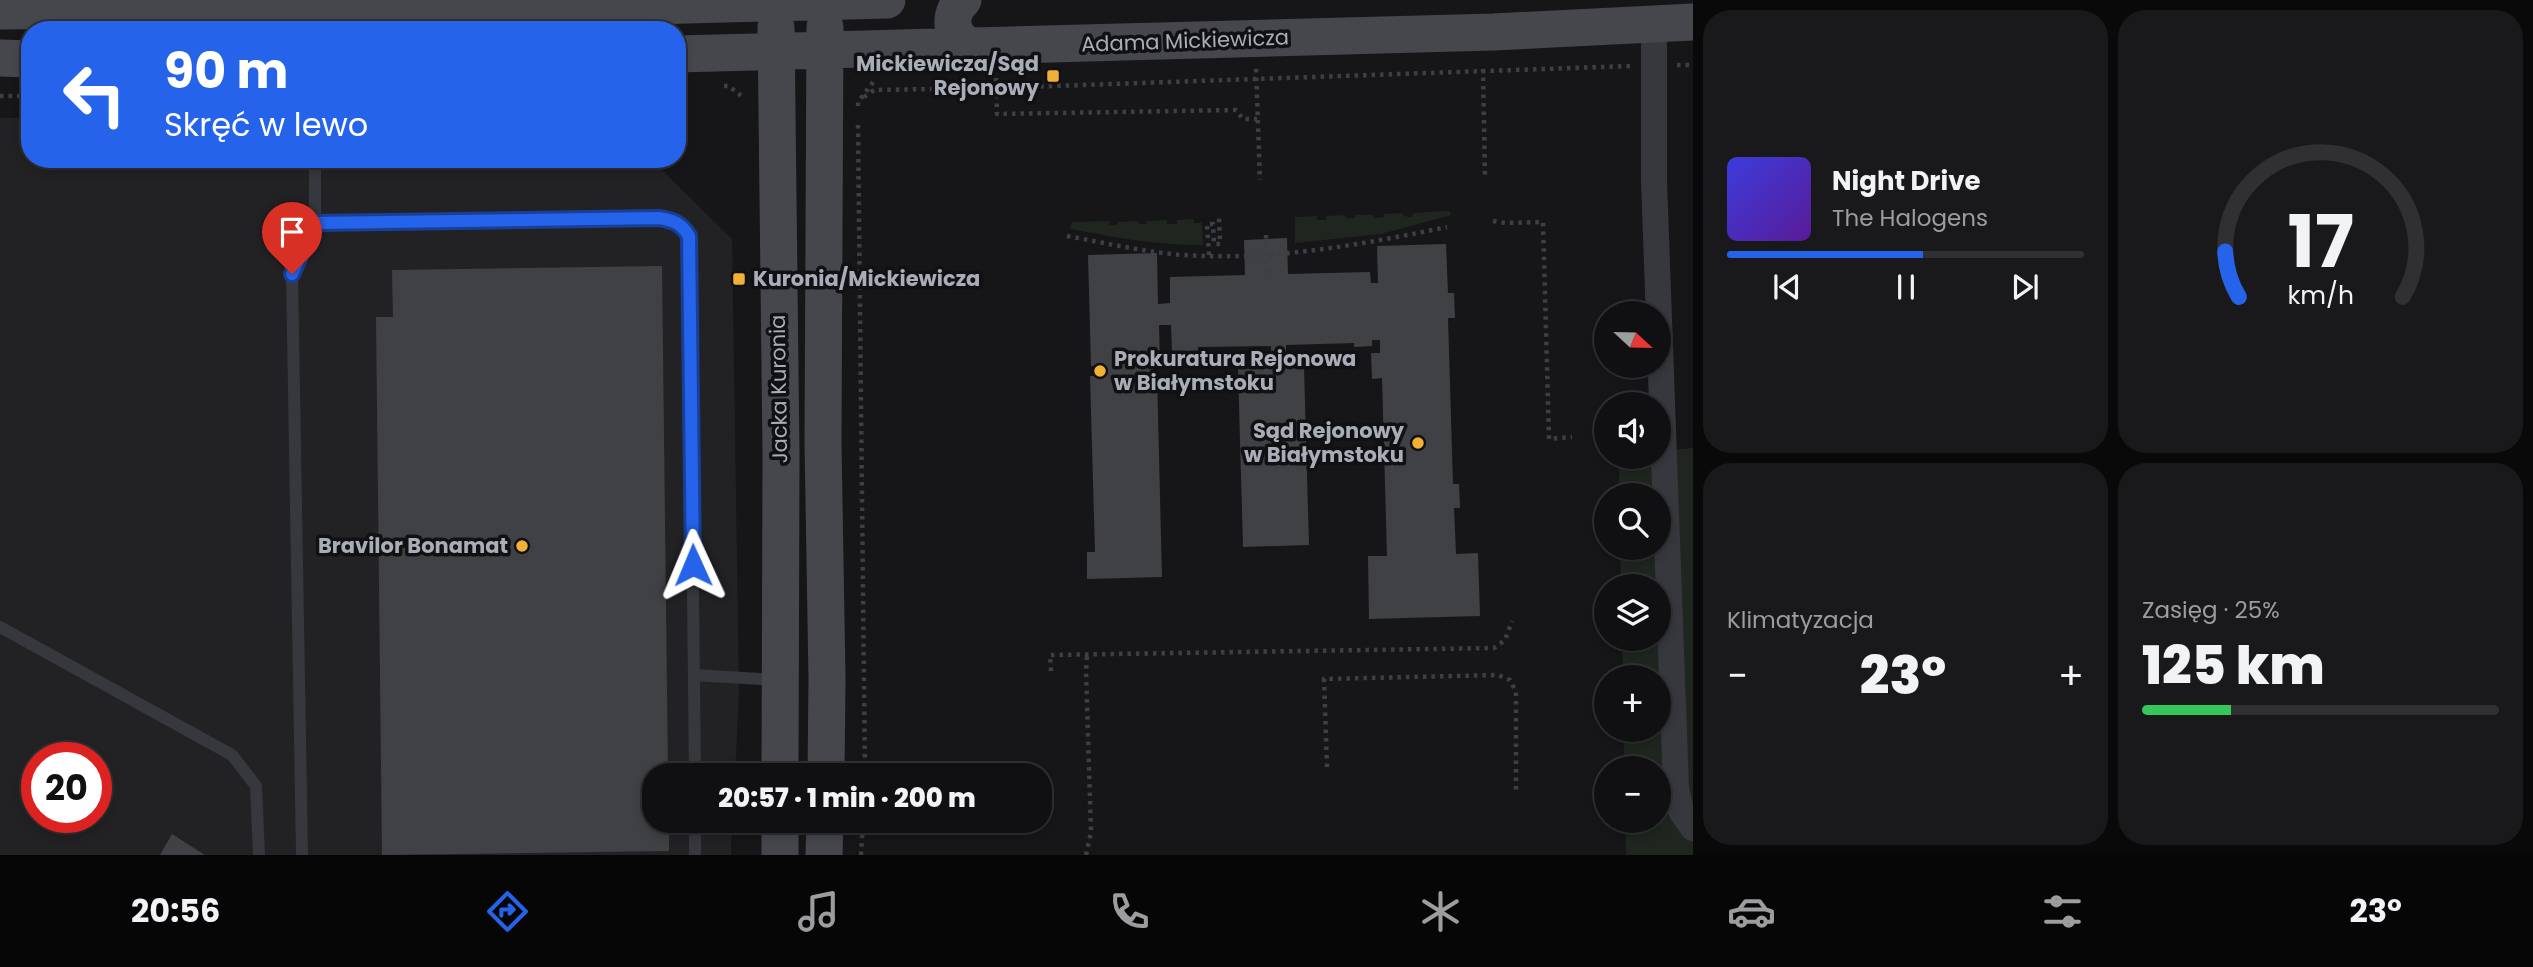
<!DOCTYPE html>
<html lang="pl">
<head>
<meta charset="utf-8">
<style>
  :root { --surface:#101012; --page:#19191b; --text:#f1f3f6; --muted:#9c9d9f; --line:#303032; --accent:#2563eb }
  body { margin:0; font-family:Poppins,sans-serif; background:var(--page); color:var(--text); height:100vh; display:flex; flex-direction:column; font-size:26px; white-space:nowrap }
  * { box-sizing:border-box; margin:0 }
  p { font-size:23px; color:var(--muted) }
  .icon { flex:none; width:38px; height:38px; fill:none; stroke:currentColor; stroke-width:2; stroke-linecap:round; stroke-linejoin:round }
  .map { position:relative; flex:1; overflow:hidden }
  .side { display:flex; flex-direction:column; gap:10px; padding:10px; background:#09090a; width:840px }
  .side>* { flex:none }
  .banner { position:absolute; left:21px; top:21px; width:665px; height:147px; border-radius:28px; box-shadow:0 4px 10px #0003,0 0 0 2px var(--line); background:#2563eb; color:#fff; overflow:hidden }
  .needle { width:46px; rotate:112deg }
  .tools { position:absolute; left:1594px; top:301px; display:grid; gap:14px }
  .tools a { display:grid; place-items:center; width:77px; height:77px; border-radius:50%; background:var(--surface); box-shadow:0 4px 10px #0003,0 0 0 2px var(--line); font-size:35px }
  .speed { position:absolute; left:21px; top:742px; display:flex; gap:14px; font-size:35px; font-weight:700; text-align:center }
  .speed>* { display:grid; place-content:center; width:91px; height:91px; border-radius:50%; background:var(--surface); box-shadow:0 4px 10px #0003,0 0 0 2px var(--line); line-height:1 }
  .speed .limit { border:10px solid #d22; background:#fff; color:#111 }
  .pin { position:absolute; display:grid; place-items:center; width:60px; height:60px; color:#fff; margin:-72px -30px; border-radius:50% 50% 50% 0; rotate:-45deg; box-shadow:0 0 7px #0007 }
  .pin .icon { rotate:45deg }
  .me { position:absolute; width:77px; margin:-38px; rotate:359deg; stroke-linejoin:round; filter:drop-shadow(0 0 5px #0008) }
  .turn { display:flex; align-items:center; gap:24px; height:147px; padding:0 28px; font-size:32px }
  .turn .icon { width:91px; height:91px; stroke-width:2.5 }
  .turn b { display:block; font-size:49px; line-height:60px }
  .big { font-size:52px; font-weight:800; line-height:1.1 }
  .side .widget { flex:1; display:flex; flex-direction:column; justify-content:center; gap:10px; min-width:0; padding:0 24px; border-radius:28px; background:var(--page) }
  .side .dial { align-items:center; gap:0 }
  .dial svg { height:182px; overflow:visible; fill:none; stroke:var(--line); stroke-width:7; stroke-linecap:round; text-anchor:middle }
  .dial text { fill:var(--text); stroke:none }
  .song { display:flex; align-items:center; gap:21px }
  .cover { width:84px; height:84px; border-radius:10px; background:linear-gradient(135deg,hsl(240 70% 55%),hsl(270 70% 35%)) }
  .played { height:7px; border-radius:4px; background:linear-gradient(90deg,var(--accent) 55%,var(--line) 55%) }
  .keys { display:flex; justify-content:space-around; direction:ltr }
  .heat { display:flex; justify-content:space-between; align-items:center; font-size:38px; direction:ltr }
  .charge { height:10px; border-radius:5px; background:linear-gradient(90deg,#34c759 25%,var(--line) 0) }
  .side .tiles { flex:1; display:grid; gap:10px; grid-template-columns:repeat(2,1fr) }
  .trip { position:absolute; left:642px; top:763px; width:410px; height:70px; border-radius:28px; background:var(--surface); box-shadow:0 4px 10px #0003,0 0 0 2px var(--line); font-weight:800; line-height:70px; text-align:center }
  .tabs { display:flex; height:112px; justify-content:space-around; align-items:center; background:#060607; color:var(--muted) }
  .tabs .icon { width:49px; height:49px }
  .tabs .current { color:var(--accent) }
  .tabs b { font-size:32px; color:var(--text) }
  main { display:flex; flex:1; min-height:0 }
  .map>svg:first-child { display:block }
  .built { fill:#222225; fill-rule:evenodd }
  .green { fill:#1e261f }
  .building { fill:#404145 }
  .lines { fill:none; stroke-linecap:round; stroke-linejoin:round }
  .path { stroke:#3d3f44; stroke-width:4.5; stroke-dasharray:3.5 5; stroke-linecap:butt }
  .lane { stroke:#37383d; stroke-width:12 }
  .street { stroke:#37383d; stroke-width:26 }
  .secondary { stroke:#45474d; stroke-width:37 }
  .route-casing { stroke:#184099; stroke-width:18 }
  .route { stroke:#2563eb; stroke-width:12 }
  .poi-dot { fill:#f2b134; stroke:#111113; stroke-width:2.5 }
  .labels { text-anchor:middle; stroke-width:7; stroke-linejoin:round; paint-order:stroke }
  .street-label { font-size:21px; fill:#a8adb8; stroke:#111113 }
  .poi-label { font-size:21px; font-weight:bold; fill:#a8adb8; stroke:#111113; text-anchor:end }
</style>
</head>
<body>
<main>
<div class="map">
<svg width="1693" height="855" viewBox="0 0 1693 855">
  <rect width="100%" height="100%" fill="#161618"/>
  <path class="built" d="M0,118H30V159H651L732,239L739,692L735,775H654V821H732L731,855H0ZM37,758H96V817H37Z"/>
  <path class="green" d="M1445,211H1449L1451,215L1381,234L1295,243V217L1317,216V220H1326V216L1345,215L1346,218H1355V215H1373L1374,218L1384,217V214L1403,213V216L1412,217L1413,213Z
    M1193,219L1194,223H1202L1203,245C1158,245 1116,238 1071,229L1070,226L1073,222L1109,221V225H1117L1118,222L1138,221L1139,224H1146L1147,221L1167,220V224H1177V220Z
    M1693,448V855H1626L1625,821H1659V768H1624V730H1659V677H1623L1622,639H1659V586H1621L1620,548H1659V495H1619V457H1659V451Z"/>
  <path class="building" d="M1287,238L1288,274L1370,272L1371,283H1378L1377,246L1446,244L1448,293H1454L1455,318H1448L1453,484H1459L1460,508H1454L1456,554L1478,553L1480,616L1369,619L1368,556H1387L1382,378L1372,379L1371,353H1380V340H1372V346L1354,347V343L1286,345V367H1304L1309,545L1243,547L1238,369L1271,368V346L1198,347V351L1172,352L1171,325H1159L1160,364H1154V374H1157L1162,577L1087,579V552H1095L1090,376H1096V366H1091L1088,255L1157,253L1158,304L1170,303V277L1245,275L1244,240Z
    M662,266L668,775H654V821H669V851L382,855L376,317H393L392,270Z
    M172,834L205,855H160Z"/>
  <g class="lines">
    <path class="path" d="M1677,65H1693
      M1256,69L1260,180
      M1483,69L1485,178
      M996,78L997,114L1236,110L1243,119H1257
      M724,86H729L745,99
      M0,96H30
      M864,97L874,90L996,88L1630,66
      M858,106V102L874,81H877
      M858,125L865,775
      M1493,221L1505,223L1543,222L1549,439L1572,437
      M1266,235V275
      M1067,236C1106,243 1144,252 1183,255C1272,261 1360,245 1447,227
      M1209,255L1207,224H1213L1214,244H1220L1219,218
      M1051,671L1050,655L1494,648L1505,640L1512,621
      M1327,767L1324,679L1498,675L1510,680L1516,692V792
      M861,855L863,821
      M1086,855L1091,832L1086,671L1087,656"/>
    <path class="lane" d="M315,223L658,217C673,220 681,223 689,236L695,775
      M0,627L232,755L256,786L259,855
      M695,675L778,680
      M695,821V855
      M302,855L292,274L315,223V159"/>
    <path class="street" d="M1654,23V181L1676,788L1681,811L1693,828"/>
    <path class="secondary" d="M963,0C946,16 951,39 973,47
      M0,11L650,6L887,0
      M776,27L781,454L780,775
      M825,27L823,442L827,679L826,775
      M677,54L1494,32L1693,22
      M0,58L30,59
      M780,855V821
      M824,855L825,821"/>
  </g>
  <g class="lines">
    <g class="route-casing">
      <path id="route" d="M292,274L315,223L658,218C673,220 681,223 689,236L693,565"/>
    </g>
    <use href="#route" class="route"/>
  </g>
  <g class="poi-dot">
    <rect x="1046" y="69" width="14" height="14" rx="3.5"/>
    <rect x="732" y="272" width="14" height="14" rx="3.5"/>
    <circle cx="1100" cy="371" r="7"/>
    <circle cx="1418" cy="443" r="7"/>
    <circle cx="522" cy="546" r="7"/>
  </g>
  <g class="labels">
    <g class="street-label">
      <text transform="translate(1185 41) rotate(-2)" y="7">Adama Mickiewicza</text>
      <text transform="translate(779 389) rotate(-91)" y="7">Jacka Kuronia</text>
    </g>
    <g class="poi-label">
      <text x="1039" y="71">Mickiewicza/Sąd<tspan x="1039" dy="24">Rejonowy</tspan></text>
      <text x="753" y="286" text-anchor="start">Kuronia/Mickiewicza</text>
      <text x="1114" y="366" text-anchor="start">Prokuratura Rejonowa<tspan x="1114" dy="24">w Białymstoku</tspan></text>
      <text x="1404" y="438">Sąd Rejonowy<tspan x="1404" dy="24">w Białymstoku</tspan></text>
      <text x="508" y="553">Bravilor Bonamat</text>
    </g>
  </g>
</svg>
<div class="tools">
<a><svg class="needle" viewBox="-14 -14 28 28"><path d="M0-13l5 13h-10z" fill="#e53935"/><path d="M0 13l5-13h-10z" fill="#9c9d9f"/></svg></a>
<a><svg class="icon" aria-label="sound" viewBox="0 0 24 24"><path d="M4 9h4l5-4v14l-5-4H4zM17 9q2 3 0 6"/></svg></a>
<a><svg class="icon" aria-label="search" viewBox="0 0 24 24"><circle cx="10" cy="10" r="6"/><path d="M15 15l6 6"/></svg></a>
<a><svg class="icon" aria-label="layers" viewBox="0 0 24 24"><path d="M12 4l9 5-9 5-9-5zM3 14l9 5 9-5"/></svg></a>
<a>+</a>
<a>−</a>
</div>
<div class="speed"><div class="limit">20</div></div>
<div class="pin" style="left:292px;top:274px;background:#d93025"><svg class="icon" aria-label="arrive" viewBox="0 0 24 24"><path d="M6 21V4h12l-3 4 3 4H6"/></svg></div>
<svg class="me" style="left:693px;top:565px" viewBox="-20 -20 40 40"><path d="M0-17L14 15 0 8-14 15z" fill="#2563eb" stroke="#fff" stroke-width="4"/></svg>
<div class="trip">20:57 · 1 min · 200 m</div>
<div class="banner">
<div class="turn"><svg class="icon" aria-label="left" viewBox="0 0 24 24"><path d="M17 20v-9H6M10 6l-5 5 5 5"/></svg><div><b>90 m</b>Skręć w lewo</div></div>
</div>
</div>
<section class="side">
<div class="tiles">
<div class="widget">
<div class="song"><i class="cover"></i><div><b>Night Drive</b><p>The Halogens</p></div></div>
<div class="played"></div>
<div class="keys"><svg class="icon" aria-label="previous" viewBox="0 0 24 24"><path d="M18 5L8 12l10 7zM5 5v14"/></svg><svg class="icon" aria-label="pause" viewBox="0 0 24 24"><path d="M8 5v14M16 5v14"/></svg><svg class="icon" aria-label="next" viewBox="0 0 24 24"><path d="M6 5l10 7-10 7zM19 5v14"/></svg></div>
</div>
<div class="widget dial"><svg viewBox="0 0 100 80">
<path d="M14 69A42 42 0 1 1 86 69"/>
<path d="M14 69A42 42 0 0 1 8 49" stroke="#2563eb"/>
<text x="50" y="56" font-size="32" font-weight="700">17</text>
<text x="50" y="72" font-size="11">km/h</text>
</svg></div>
<div class="widget"><p>Klimatyzacja</p>
<div class="heat"><a>−</a><b class="big">23°</b><a>+</a></div>
</div>
<div class="widget"><p>Zasięg · 25%</p><b class="big">125 km</b><div class="charge"></div></div>
</div>
</section>
</main>
<nav class="tabs">
<b>20:56</b>
<svg class="icon current" aria-label="directions" viewBox="0 0 24 24"><path d="M12 3l9 9-9 9-9-9zM9 14v-3h6M13 9l2 2-2 2"/></svg>
<svg class="icon" aria-label="music" viewBox="0 0 24 24"><path d="M9 18V5l10-2v13"/><circle cx="6" cy="18" r="3"/><circle cx="16" cy="16" r="3"/></svg>
<svg class="icon" aria-label="phone" viewBox="0 0 24 24"><path d="M5 4h4l2 5-3 2q2 4 5 5l2-3 5 2v4C11 20 4 13 5 4z"/></svg>
<svg class="icon" aria-label="climate" viewBox="0 0 24 24"><path d="M12 3v18M4 7l16 10M4 17L20 7"/></svg>
<svg class="icon" aria-label="car" viewBox="0 0 24 24"><path d="M5 17H2v-5l4-1 3-4h7l3 4 3 1v5h-3M9 17h6M6 11h13"/><circle cx="7" cy="17" r="2"/><circle cx="17" cy="17" r="2"/></svg>
<svg class="icon" aria-label="filters" viewBox="0 0 24 24"><path d="M4 7h16M4 17h16"/><circle cx="9" cy="7" r="2"/><circle cx="15" cy="17" r="2"/></svg>
<b>23°</b>
</nav>
</body>
</html>
